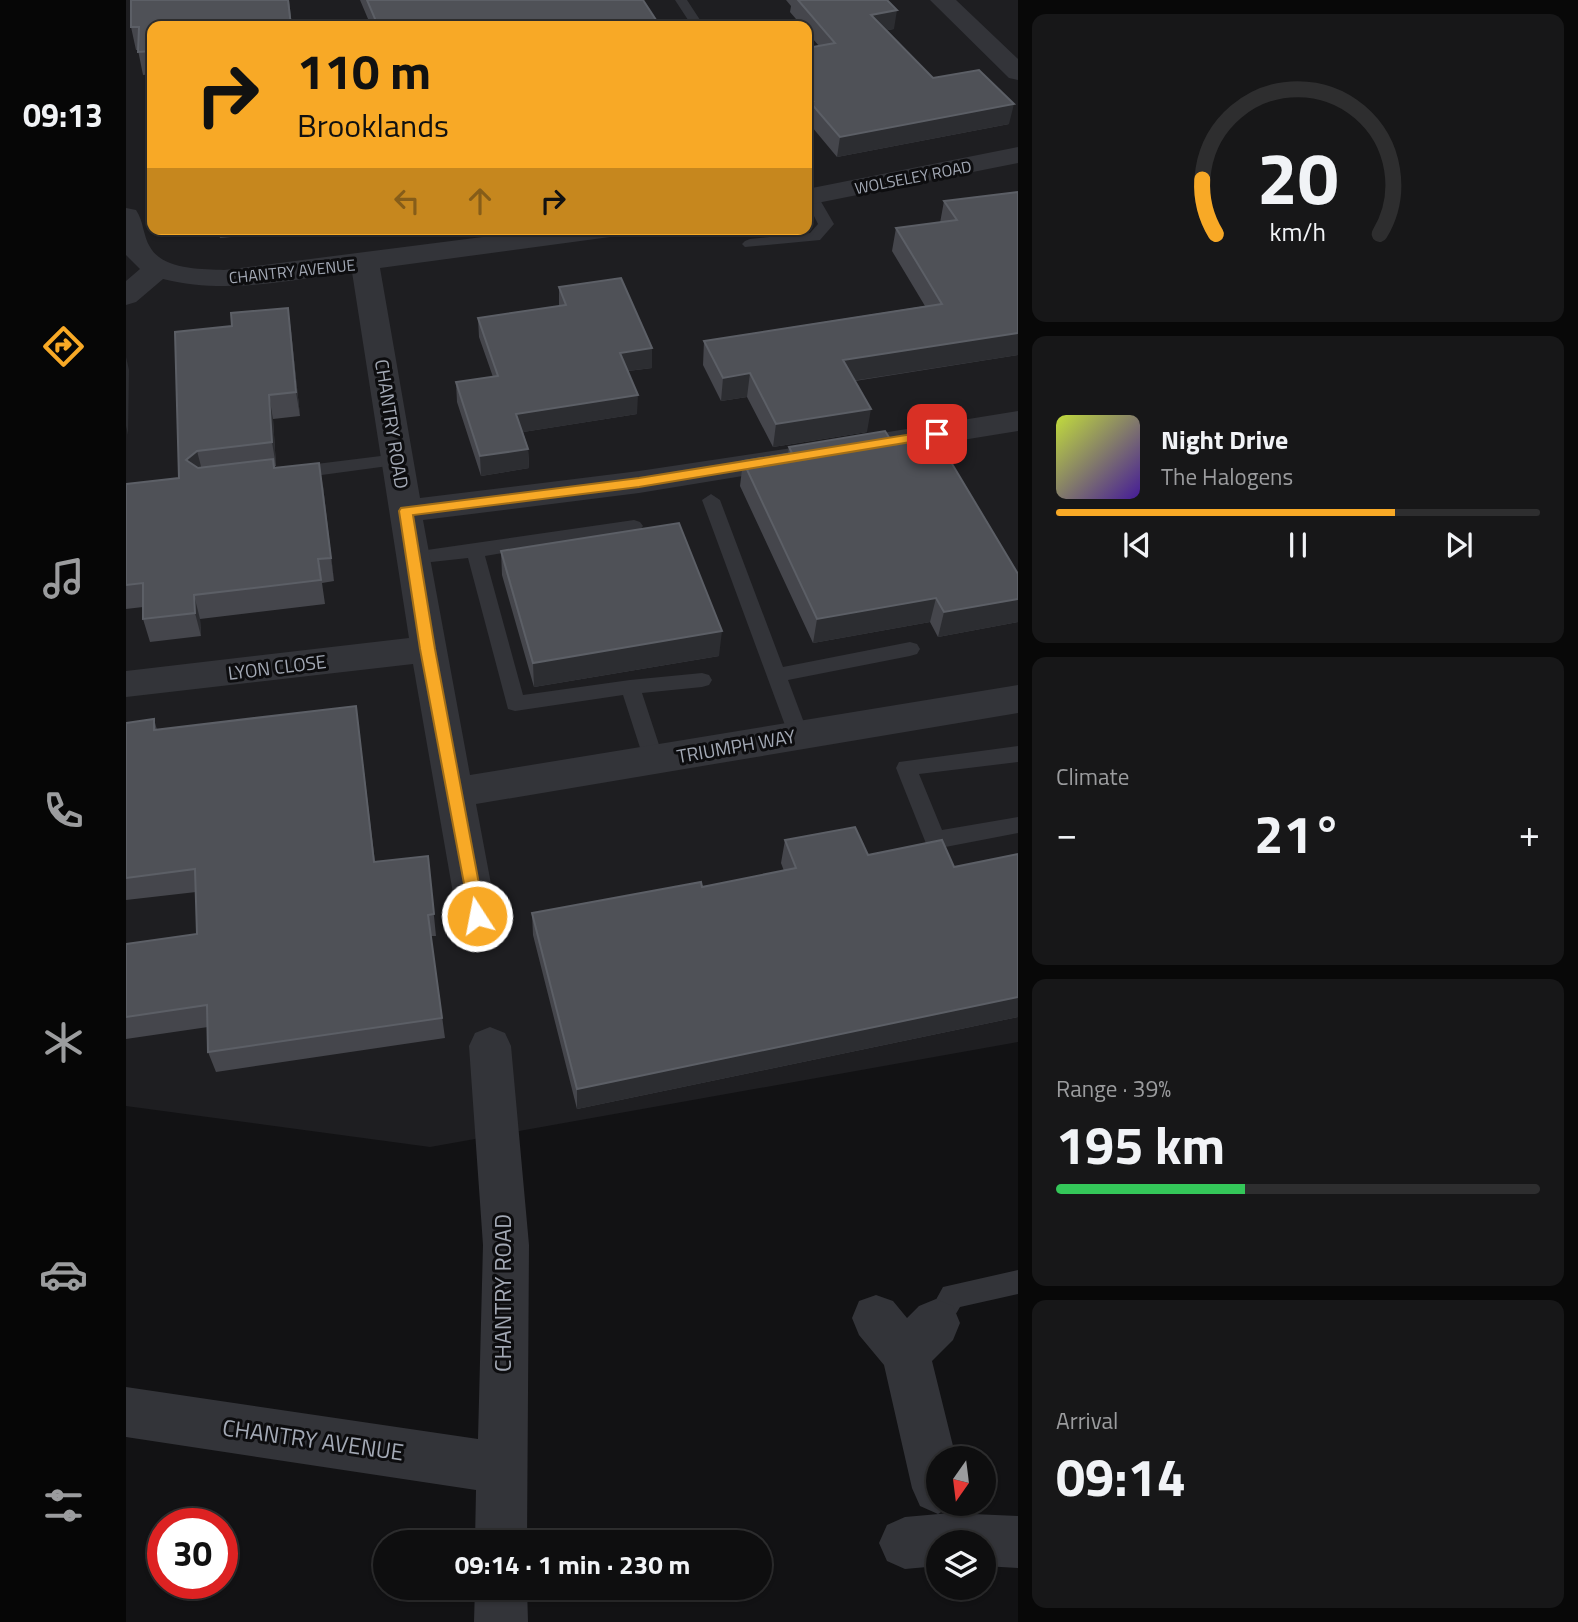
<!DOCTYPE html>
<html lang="en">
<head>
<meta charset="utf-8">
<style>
  :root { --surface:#0e0e0f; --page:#171718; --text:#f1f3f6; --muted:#9b9c9e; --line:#2e2e2f; --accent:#f8a926 }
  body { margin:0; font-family:"Titillium Web",sans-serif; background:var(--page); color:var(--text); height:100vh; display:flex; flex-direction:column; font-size:26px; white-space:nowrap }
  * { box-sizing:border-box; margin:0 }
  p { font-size:23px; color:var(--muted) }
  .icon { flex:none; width:38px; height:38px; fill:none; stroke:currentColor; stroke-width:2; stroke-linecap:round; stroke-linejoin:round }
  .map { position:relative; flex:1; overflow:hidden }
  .drawer { display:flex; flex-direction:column; gap:14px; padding:14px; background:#080808; width:560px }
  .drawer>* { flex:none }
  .top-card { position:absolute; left:21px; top:21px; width:665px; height:214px; border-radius:14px; box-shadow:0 2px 5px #0004,0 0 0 2px var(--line); background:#f8a926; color:#111; overflow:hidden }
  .needle { width:46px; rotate:194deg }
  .buttons { position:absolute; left:800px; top:1446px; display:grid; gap:14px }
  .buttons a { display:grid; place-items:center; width:70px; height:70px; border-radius:50%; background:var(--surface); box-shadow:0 2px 5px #0004,0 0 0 2px var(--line); font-size:35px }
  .speed { position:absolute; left:21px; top:1508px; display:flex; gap:14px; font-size:35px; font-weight:700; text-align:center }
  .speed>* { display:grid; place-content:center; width:91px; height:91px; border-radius:50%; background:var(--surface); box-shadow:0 2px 5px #0004,0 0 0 2px var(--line); line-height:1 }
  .speed .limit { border:10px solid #d22; background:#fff; color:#111 }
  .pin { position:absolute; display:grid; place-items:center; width:60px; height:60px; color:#fff; margin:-30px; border-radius:14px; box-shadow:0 4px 10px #0006 }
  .me { position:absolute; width:77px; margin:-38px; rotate:349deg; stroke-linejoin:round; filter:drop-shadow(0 0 5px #0008) }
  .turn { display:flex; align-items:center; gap:24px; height:147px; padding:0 35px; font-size:32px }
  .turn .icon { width:91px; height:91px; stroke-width:2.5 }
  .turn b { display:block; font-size:49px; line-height:60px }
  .lanes { display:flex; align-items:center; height:66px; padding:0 35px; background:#0003; justify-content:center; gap:35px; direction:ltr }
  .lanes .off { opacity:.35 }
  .big { font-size:52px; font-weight:700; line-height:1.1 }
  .drawer .tile { flex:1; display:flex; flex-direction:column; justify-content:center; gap:10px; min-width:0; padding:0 24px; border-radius:14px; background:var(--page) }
  .drawer .dial { align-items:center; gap:0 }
  .dial svg { height:182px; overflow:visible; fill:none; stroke:var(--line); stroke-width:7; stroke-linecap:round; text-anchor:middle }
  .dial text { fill:var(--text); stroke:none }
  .song { display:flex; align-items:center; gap:21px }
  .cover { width:84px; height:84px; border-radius:10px; background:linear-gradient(135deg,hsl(70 70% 55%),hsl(260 70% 35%)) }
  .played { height:7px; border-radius:4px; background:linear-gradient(90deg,var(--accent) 70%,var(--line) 70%) }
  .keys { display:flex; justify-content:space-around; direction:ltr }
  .heat { display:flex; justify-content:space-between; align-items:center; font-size:38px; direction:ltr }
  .charge { height:10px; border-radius:5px; background:linear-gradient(90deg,#34c759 39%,var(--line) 0) }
  .trip { position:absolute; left:247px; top:1530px; width:399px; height:70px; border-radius:35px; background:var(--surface); box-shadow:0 2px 5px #0004,0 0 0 2px var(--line); font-weight:700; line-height:70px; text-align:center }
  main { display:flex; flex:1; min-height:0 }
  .tab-bar { display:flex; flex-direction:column; width:126px; justify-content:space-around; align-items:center; background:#060606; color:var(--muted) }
  .tab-bar .icon { width:49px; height:49px }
  .tab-bar .on { color:var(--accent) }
  .tab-bar b { font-size:32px; color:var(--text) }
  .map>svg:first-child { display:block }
  .built { fill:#1e1e21; fill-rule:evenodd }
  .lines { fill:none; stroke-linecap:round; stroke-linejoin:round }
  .service { fill:#333439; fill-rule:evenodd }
  .minor { fill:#333439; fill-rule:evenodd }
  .wall { fill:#45464c }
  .shaded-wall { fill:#2c2d31 }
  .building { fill:#4f5157; stroke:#5c5f66; stroke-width:2 }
  .route { fill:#f8a926; stroke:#a16e19; stroke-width:2 }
  .labels { text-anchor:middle; stroke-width:6; stroke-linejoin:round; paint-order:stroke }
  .far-street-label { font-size:16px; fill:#a3a9b5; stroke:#0d0d0f }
  .street-label { font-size:19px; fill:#a3a9b5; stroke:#0d0d0f }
  .near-street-label { font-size:23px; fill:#a3a9b5; stroke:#0d0d0f }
</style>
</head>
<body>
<main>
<nav class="tab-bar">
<b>09:13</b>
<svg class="icon on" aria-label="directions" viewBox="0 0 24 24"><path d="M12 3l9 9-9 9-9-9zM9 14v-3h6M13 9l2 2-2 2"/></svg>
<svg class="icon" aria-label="music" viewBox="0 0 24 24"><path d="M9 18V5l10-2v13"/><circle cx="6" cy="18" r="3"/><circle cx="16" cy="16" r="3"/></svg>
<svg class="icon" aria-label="phone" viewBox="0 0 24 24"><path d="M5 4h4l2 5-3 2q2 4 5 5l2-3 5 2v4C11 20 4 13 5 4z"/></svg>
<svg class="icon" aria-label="climate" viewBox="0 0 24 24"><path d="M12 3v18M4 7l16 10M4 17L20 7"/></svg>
<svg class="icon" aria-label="car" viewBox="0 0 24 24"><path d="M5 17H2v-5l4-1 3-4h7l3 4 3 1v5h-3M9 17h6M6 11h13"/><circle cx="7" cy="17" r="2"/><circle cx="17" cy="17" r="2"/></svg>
<svg class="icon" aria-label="filters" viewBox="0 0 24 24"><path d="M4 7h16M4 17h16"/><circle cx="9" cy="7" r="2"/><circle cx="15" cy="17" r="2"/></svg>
</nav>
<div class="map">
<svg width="892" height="1622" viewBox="0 0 892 1622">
  <rect width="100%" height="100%" fill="#121214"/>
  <path class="built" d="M0,0H892V1042L304,1147L0,1106ZM26,26H681V229H26Z"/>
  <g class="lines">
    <path class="service" d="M549,0H561L578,26H566Z
      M685,192L690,193L708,224L694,240L619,247L616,244L619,241L624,239L684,233L692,224L681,202V193Z
      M271,454L280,460L277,464L166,479L157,473L166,467Z
      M585,494L594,500L657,667L784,642L791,644L794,649L791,654L784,656L662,680L683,736L680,741L673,744L666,741L663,736L576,500Z
      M508,520L514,522L517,526L514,530L359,556L397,695L504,680L576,673L583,675L586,680L583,685L576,687L516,693L538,760L535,766L528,768L521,766L518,760L497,695L389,711L382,709L342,558L287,564L280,563L278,558L280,553L287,552Z
      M892,746V762L793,774L816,830L892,817V833L809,849L801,846L770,768L773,762Z
      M892,1270V1294L834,1307L819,1332L810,1336L801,1332L797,1323L817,1287Z"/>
    <path class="minor" d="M804,0H830L892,59V80L883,78Z
      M892,147V163L681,205V189Z
      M0,208L10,210C18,222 17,236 24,247C37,270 75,269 98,270L419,229H498L494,235L484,237L254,268L294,498L513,471L666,448L677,451L682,458L677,465L666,468L513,493L297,520L344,775L892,685V713L350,804L371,916L365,928L351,933L337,928L331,916L287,664L0,697V671L283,638L226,272C163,280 101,295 37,279L10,302L0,305V281L14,269L0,255Z
      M892,411V431L756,453L745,450L740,443L745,436L756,433Z
      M364,1027L379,1033L385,1046L403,1245L401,1542H349L350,1490L0,1437V1387L352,1439L357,1245L343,1046L349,1033Z
      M750,1295L767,1301L781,1318L793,1306L810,1299L827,1306L834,1323L827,1340L806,1361L830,1458H812V1503H831L812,1514L794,1506L786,1488L758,1365L733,1335L726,1318L733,1301Z
      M824,1513L892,1516V1568L858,1566V1542H812V1566L779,1569L761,1561L753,1543L761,1525L779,1517Z
      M349,1587H401L402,1622H348Z"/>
  </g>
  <path class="wall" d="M163,0L166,26H26V74L17,75L12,50H10L5,27Z
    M234,0H517L534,26H245Z
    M660,0H761L768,29L761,30L807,78L883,124L711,157L681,121V48L693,46L681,32V26H676L664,12L665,6Z
    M892,192V355L729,381L741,432L647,447L621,397L595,401L577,365L578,341L799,306L766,251L770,228L814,223L818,201Z
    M71,229H191L94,238L92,230L71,232Z
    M433,287L526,348V368L502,371L511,414L397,432L402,449L403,468L355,476L331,402L330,382L367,377L353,337L352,318L433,306Z
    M162,308L165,331L174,416L147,419L150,466H149V468L197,486L208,581L196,583L199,604L74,619L75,636L24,642L17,619V607L0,609V484L53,478L106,326Z
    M764,439L892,574V622L812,637L804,622L687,643L614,486L617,461L662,454L663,447Z
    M375,551L593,656L408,687L376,575Z
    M230,706L249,862L302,856L310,936H305L319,1038L90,1072L82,1052V1027L0,1039V944L71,934L70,892L0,900V723L28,719L31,730Z
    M659,840L742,855L828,867L892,854V1017L451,1109L407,935L406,913L576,887L658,871L655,863Z"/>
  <path class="shaded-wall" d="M771,10L768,29L743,33L745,15Z
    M888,104L883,124L711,157L714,137Z
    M162,308L165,331L174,416L170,392Z
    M892,333V355L713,383L717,360Z
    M526,348V368L493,372L494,353Z
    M0,357L3,370L2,435L0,426Z
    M624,373L621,397L595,401L597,378Z
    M143,395L147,419L150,466L146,442Z
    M512,395L511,414L391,433L390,414Z
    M745,409L741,432L647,447L650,424Z
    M402,449L403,468L355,476L354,456Z
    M71,451L77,474L60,460Z
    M193,463L197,486L208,581L205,558Z
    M68,595L74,619L75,636L69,613Z
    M810,598L804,622L687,643L691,619Z
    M892,599V622L812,637L818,612Z
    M596,631L593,656L408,687L407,663Z
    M230,706L233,729L251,884L248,862Z
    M892,997V1017L451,1109V1089Z"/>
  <path class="building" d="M5,0H162L165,26H26V51L12,52L13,27H5Z
    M241,0H517L534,26H252Z
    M672,0H761L771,10L745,15L807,78L853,70L888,104L714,137L683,101H687L681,93V48L709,43Z
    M892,192V333L717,360L745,409L650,424L624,373L597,378L578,341L816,304L770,228L831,220L818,201Z
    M495,278L526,348L494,353L512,395L390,414L402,449L354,456L330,382L372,376L352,318L440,305L433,287Z
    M162,308L170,392L143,395L146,442L71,451L60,460L72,468L147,459L148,468L193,463L205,558L192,559L195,580L68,595L69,613L17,619V583L0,585V484L53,478L49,332L106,326L105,313Z
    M759,431L764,439L807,432L892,574V599L818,612L810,598L691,619L617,461L666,453L663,447Z
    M553,523L596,631L407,663L375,551Z
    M230,706L248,862L302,856L308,914L302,915L316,1018L82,1052L81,1005L0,1017V944L71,934L69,869L0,878V723L28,719V730Z
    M729,827L742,855L816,840L828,867L892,854V997L451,1089L406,913L575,882L576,887L670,868L659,840Z"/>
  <path class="route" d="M811,430L817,434L815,437L513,487L287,515L309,649L359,916L357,921H345L294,649L273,511L275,508L513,478Z"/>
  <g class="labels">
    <g class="far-street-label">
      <text transform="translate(787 177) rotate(-11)" y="6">WOLSELEY ROAD</text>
      <text transform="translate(166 271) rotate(-6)" y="6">CHANTRY AVENUE</text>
    </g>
    <g class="street-label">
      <text transform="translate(266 424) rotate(81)" y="7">CHANTRY ROAD</text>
      <text transform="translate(151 667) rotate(-7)" y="7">LYON CLOSE</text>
      <text transform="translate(610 746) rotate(-10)" y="7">TRIUMPH WAY</text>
    </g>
    <g class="near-street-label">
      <text transform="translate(377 1293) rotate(-90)" y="8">CHANTRY ROAD</text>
      <text transform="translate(187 1440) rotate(8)" y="8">CHANTRY AVENUE</text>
    </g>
  </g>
</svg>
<div class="buttons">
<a><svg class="needle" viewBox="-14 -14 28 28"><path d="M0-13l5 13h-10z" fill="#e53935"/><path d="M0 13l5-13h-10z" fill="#9b9c9e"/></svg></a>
<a><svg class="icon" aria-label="layers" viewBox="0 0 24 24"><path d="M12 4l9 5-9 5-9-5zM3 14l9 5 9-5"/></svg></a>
</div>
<div class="speed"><div class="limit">30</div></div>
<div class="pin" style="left:811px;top:434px;background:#d93025"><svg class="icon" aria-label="arrive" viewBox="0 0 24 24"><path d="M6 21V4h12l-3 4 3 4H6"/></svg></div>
<svg class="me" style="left:351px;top:916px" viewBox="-20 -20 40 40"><circle r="17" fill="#f8a926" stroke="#fff" stroke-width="3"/><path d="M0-11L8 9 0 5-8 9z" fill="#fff"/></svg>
<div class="trip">09:14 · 1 min · 230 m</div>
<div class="top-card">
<div class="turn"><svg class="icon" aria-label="right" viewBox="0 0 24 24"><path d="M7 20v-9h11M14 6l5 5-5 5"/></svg><div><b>110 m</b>Brooklands</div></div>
<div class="lanes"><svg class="icon off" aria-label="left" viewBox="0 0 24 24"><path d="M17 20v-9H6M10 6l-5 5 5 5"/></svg><svg class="icon off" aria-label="ahead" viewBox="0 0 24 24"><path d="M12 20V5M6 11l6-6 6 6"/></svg><svg class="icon" aria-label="right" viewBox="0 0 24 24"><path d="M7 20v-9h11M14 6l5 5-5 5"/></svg></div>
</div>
</div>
<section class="drawer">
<div class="tile dial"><svg viewBox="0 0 100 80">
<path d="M14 69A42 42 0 1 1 86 69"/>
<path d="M14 69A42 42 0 0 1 8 45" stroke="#f8a926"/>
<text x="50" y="56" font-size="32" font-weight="700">20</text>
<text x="50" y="72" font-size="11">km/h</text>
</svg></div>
<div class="tile">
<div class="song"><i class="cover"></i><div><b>Night Drive</b><p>The Halogens</p></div></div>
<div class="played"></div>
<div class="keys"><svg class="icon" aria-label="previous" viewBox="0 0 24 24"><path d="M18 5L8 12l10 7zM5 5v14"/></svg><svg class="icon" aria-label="pause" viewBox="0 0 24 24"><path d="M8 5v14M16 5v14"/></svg><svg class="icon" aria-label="next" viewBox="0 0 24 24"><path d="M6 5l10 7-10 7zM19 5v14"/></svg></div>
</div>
<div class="tile"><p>Climate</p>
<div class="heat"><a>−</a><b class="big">21°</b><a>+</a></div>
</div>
<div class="tile"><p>Range · 39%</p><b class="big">195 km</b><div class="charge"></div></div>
<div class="tile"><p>Arrival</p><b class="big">09:14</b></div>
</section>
</main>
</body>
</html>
